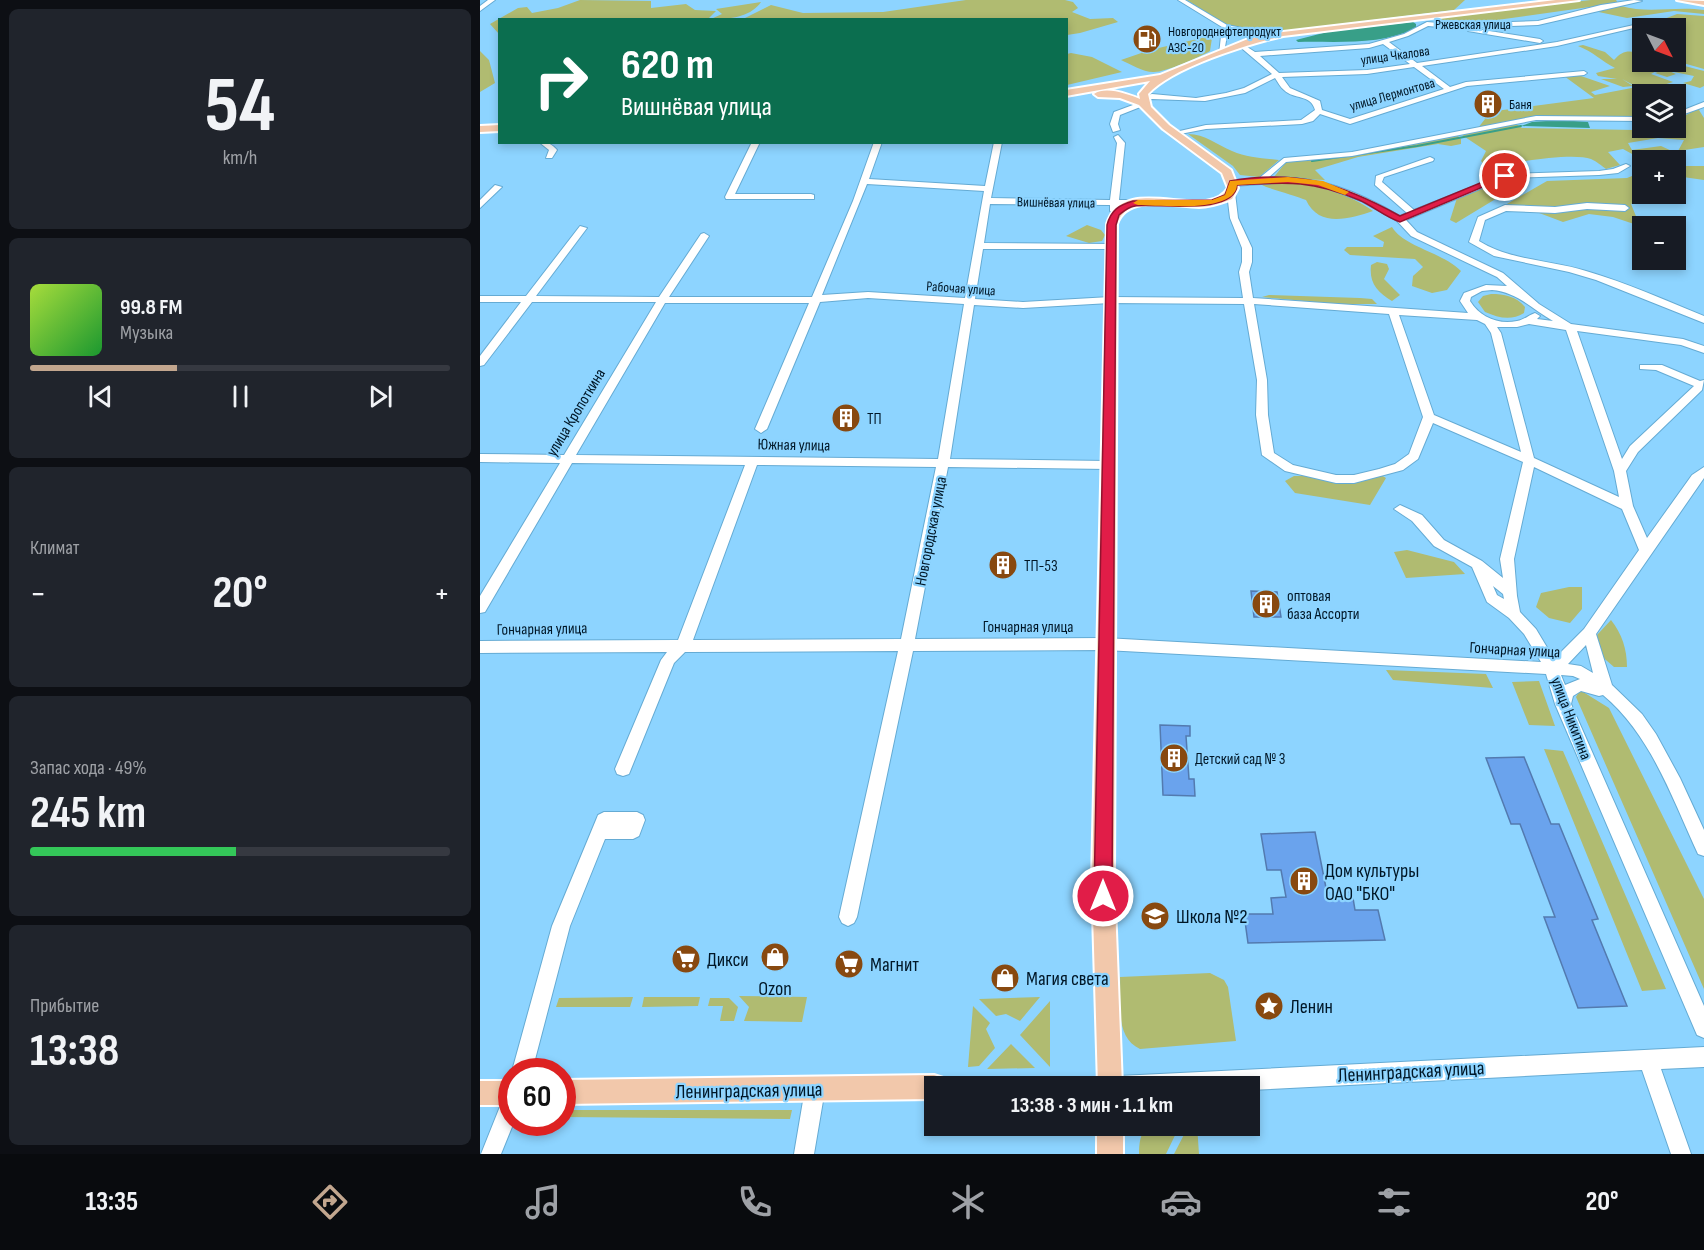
<!DOCTYPE html>
<html lang="ru">
<head>
<meta charset="utf-8">
<style>
  :root { --surface:#171b24; --page:#20242c; --text:#f1f3f6; --muted:#9ea1a6; --line:#363941; --accent:#c2a68e }
  body { margin:0; font-family:"Sofia Sans Condensed",sans-serif; background:var(--page); color:var(--text); height:100vh; display:flex; flex-direction:column; font-size:22px; white-space:nowrap }
  * { box-sizing:border-box; margin:0 }
  p { font-size:20px; color:var(--muted) }
  .icon { flex:none; width:33px; height:33px; fill:none; stroke:currentColor; stroke-width:2; stroke-linecap:round; stroke-linejoin:round }
  .map { position:relative; flex:1; overflow:hidden }
  .sheet { display:flex; flex-direction:column; gap:9px; padding:9px; background:#0d0f14; width:480px }
  .sheet>* { flex:none }
  .guide { position:absolute; left:18px; top:18px; width:570px; height:126px; border-radius:0px; box-shadow:0 3px 9px #0003; background:#0b6e4f; color:#fff; overflow:hidden }
  .needle { width:39px; rotate:132deg }
  .controls { position:absolute; left:1152px; top:18px; display:grid; gap:12px }
  .controls a { display:grid; place-items:center; width:54px; height:54px; border-radius:0px; background:var(--surface); box-shadow:0 3px 9px #0003; font-size:30px }
  .speed { position:absolute; left:18px; top:1058px; display:flex; gap:12px; font-size:30px; font-weight:700; text-align:center }
  .speed>* { display:grid; place-content:center; width:78px; height:78px; border-radius:50%; background:var(--surface); box-shadow:0 3px 9px #0003; line-height:1 }
  .speed .limit { border:9px solid #d22; background:#fff; color:#111 }
  .pin { position:absolute; display:grid; place-items:center; width:51px; height:51px; color:#fff; margin:-26px; border:3px solid #fff; border-radius:50%; box-shadow:0 2px 6px #0007 }
  .me { position:absolute; width:66px; margin:-33px; rotate:0deg; stroke-linejoin:round; filter:drop-shadow(0 0 4px #0008) }
  .turn { display:flex; align-items:center; gap:21px; height:126px; padding:0 24px; font-size:27px }
  .turn .icon { width:78px; height:78px; stroke-width:2.5 }
  .turn b { display:block; font-size:42px; line-height:51px }
  .big { font-size:45px; font-weight:700; line-height:1.1 }
  .sheet .card { flex:1; display:flex; flex-direction:column; justify-content:center; gap:9px; min-width:0; padding:0 21px; border-radius:9px; background:var(--page) }
  .sheet .dial { align-items:center; gap:0 }
  .dial b { font-size:78px; line-height:1 }
  .song { display:flex; align-items:center; gap:18px }
  .cover { width:72px; height:72px; border-radius:9px; background:linear-gradient(135deg,hsl(80 70% 55%),hsl(130 70% 35%)) }
  .played { height:6px; border-radius:3px; background:linear-gradient(90deg,var(--accent) 35%,var(--line) 35%) }
  .keys { display:flex; justify-content:space-around; direction:ltr }
  .heat { display:flex; justify-content:space-between; align-items:center; font-size:33px; direction:ltr }
  .charge { height:9px; border-radius:4px; background:linear-gradient(90deg,#34c759 49%,var(--line) 0) }
  .trip { position:absolute; left:444px; top:1076px; width:336px; height:60px; border-radius:0px; background:var(--surface); box-shadow:0 3px 9px #0003; font-weight:700; line-height:60px; text-align:center }
  .tabs { display:flex; height:96px; justify-content:space-around; align-items:center; background:#090b0e; color:var(--muted) }
  .tabs .icon { width:42px; height:42px }
  .tabs .selected { color:var(--accent) }
  .tabs b { font-size:27px; color:var(--text) }
  main { display:flex; flex:1; min-height:0 }
  .map>svg:first-child { display:block }
  .green { fill:#b0bb71 }
  .water { fill:#389f88 }
  .lines { fill:none; stroke-linecap:round; stroke-linejoin:round }
  .stream { stroke:#389f88; stroke-width:2 }
  .building { fill:#6aa3ed; stroke:#537aaf; stroke-width:1.5 }
  .minor-casing { stroke:#65abd4; stroke-width:2 }
  .major-casing { stroke:#fff; stroke-width:4 }
  .minor { fill:#fff; fill-rule:evenodd }
  .major { fill:#f2c8ab; fill-rule:evenodd }
  .route { fill:#e11d48; stroke:#92132f; stroke-width:1.5 }
  .slow { fill:#f59e0b }
  .labels { text-anchor:middle; stroke-width:4.5; stroke-linejoin:round; paint-order:stroke }
  .far-street-label { font-size:14px; fill:#001727; stroke:#8dd4ff }
  .far-poi-label { font-size:14px; fill:#001727; stroke:#8dd4ff; text-anchor:start }
  .street-label { font-size:16px; fill:#001727; stroke:#8dd4ff }
  .poi-label { font-size:16px; fill:#001727; stroke:#8dd4ff; text-anchor:start }
  .near-poi-label { font-size:20px; fill:#001727; stroke:#8dd4ff; text-anchor:start }
  .near-street-label { font-size:20px; fill:#001727; stroke:#8dd4ff }
</style>
</head>
<body>
<main>
<section class="sheet">
<div class="card dial"><b>54</b><p>km/h</p></div>
<div class="card">
<div class="song"><i class="cover"></i><div><b>99.8 FM</b><p>Музыка</p></div></div>
<div class="played"></div>
<div class="keys"><svg class="icon" aria-label="previous" viewBox="0 0 24 24"><path d="M18 5L8 12l10 7zM5 5v14"/></svg><svg class="icon" aria-label="pause" viewBox="0 0 24 24"><path d="M8 5v14M16 5v14"/></svg><svg class="icon" aria-label="next" viewBox="0 0 24 24"><path d="M6 5l10 7-10 7zM19 5v14"/></svg></div>
</div>
<div class="card"><p>Климат</p>
<div class="heat"><a>−</a><b class="big">20°</b><a>+</a></div>
</div>
<div class="card"><p>Запас хода · 49%</p><b class="big">245 km</b><div class="charge"></div></div>
<div class="card"><p>Прибытие</p><b class="big">13:38</b></div>
</section>
<div class="map">
<svg width="1224" height="1154" viewBox="0 0 1224 1154">
  <rect width="100%" height="100%" fill="#8dd4ff"/>
  <path class="green" d="M100,0L171,1V8L206,4L215,10L236,11L227,20H20L19,34L10,24L38,8L47,7L52,13L78,8Z
    M486,0H585L593,2L598,8L592,12L610,19L633,18L638,22L600,33L587,35L586,20L263,19L291,5L323,13L403,12Z
    M707,0H985L974,10L811,30C790,30 763,34 744,24C731,17 719,7 707,0Z
    M1111,0H1136L1138,3L988,24L944,18Z
    M281,2C271,17 248,20 231,19L242,14L236,9Z
    M1141,6C1168,14 1195,6 1224,10V14L1194,11L1147,18L1114,11Z
    M1197,14L1224,16V69L1196,61V39L1206,36L1179,21Z
    M726,37L732,38L730,51C720,57 684,73 673,72C663,72 650,64 641,60L670,50Z
    M1103,45L1125,52L1134,60C1143,50 1149,50 1162,54V62H1189L1224,71V86L1220,88L1203,83L1211,81L1214,76L1189,71L1196,74L1187,77L1175,73L1183,70L1180,69L1171,74L1193,82L1180,86L1195,94H1162V117L1056,116L998,128L1005,119L1000,113L1114,98L1084,76H1101L1130,86L1111,92L1115,95L1157,87L1142,79L1153,86L1143,87L1121,79H1137L1118,76L1116,73L1135,68C1121,61 1114,52 1098,46Z
    M0,51L9,60L15,83L0,92Z
    M591,53L612,57L642,72L587,85V54Z
    M1224,106L1219,110L1224,118V147L1198,151L1204,140L1178,138L1148,143L1152,150L1181,146L1205,157L1163,160L1143,149L1128,152L1140,165L1126,169C1122,166 1116,161 1111,159C1092,152 1028,163 1007,168L1001,161L1006,151L982,135L1036,124L1042,128L1155,130L1156,123H1162V128H1196V119C1207,117 1213,109 1224,106Z
    M708,134C725,134 737,145 752,151C767,158 783,158 799,160L779,177L760,175L753,166Z
    M978,136L981,139V144L971,146L958,144L878,157L835,170L845,180L793,178L807,161L874,154Z
    M1196,166H1224V180L1196,176Z
    M1157,174L1162,175V194H1170L1168,197L1151,204L1160,226L1133,217L1109,214L1083,222L1041,206L1025,205L1067,181L1147,178Z
    M1029,179L1037,186L976,223L970,220L977,198Z
    M809,182C839,186 868,193 893,211C869,219 839,228 826,200C817,196 787,188 782,185Z
    M607,225L621,230L625,235L622,241L609,243L586,236Z
    M912,227C924,247 962,252 981,271L967,290L952,293L932,286L933,276L943,267L935,259L870,255L864,250L867,247H903L904,242L893,236Z
    M897,262L907,264L909,269L904,279L920,295L912,301C897,292 889,283 891,265Z
    M1011,294C1024,294 1036,296 1045,307L1044,313C1031,321 1019,318 1005,312L998,302L1003,296Z
    M789,295L880,298L892,299L897,304H856L782,297Z
    M901,475L906,478L890,505L815,493L805,481L814,476Z
    M927,550L974,562L985,574L926,578L914,552Z
    M1089,587H1102V609L1090,623L1069,618L1056,607L1061,593Z
    M1131,620C1142,634 1147,649 1147,667H1134L1119,654L1117,635Z
    M906,670L1006,674L1013,688L913,680Z
    M1059,681L1075,726L1049,725L1032,682Z
    M1100,690L1129,708L1224,899V989L1096,697Z
    M1064,749L1083,751L1186,989L1162,991Z
    M730,973L744,980L748,987L756,1041L660,1049C634,1037 641,1001 640,977Z
    M259,996L327,997L322,1022L264,1021L269,1007Z
    M153,997L150,1007H76L79,998Z
    M164,997H220L218,1006L162,1007Z
    M560,997L540,1021L526,1014L516,1016L499,999Z
    M230,998H249L258,1007L254,1021H240L243,1006H228Z
    M570,1001V1067L540,1035Z
    M493,1006L510,1023L506,1029L515,1048L499,1066L488,1067Z
    M531,1044L555,1068L507,1069Z
    M83,1110H312L310,1119L83,1117Z
    M668,1125H700L686,1154H659C659,1144 660,1133 668,1125Z
    M709,1125H717L719,1154H694Z"/>
  <path class="water" d="M933,22L936,24V28C900,46 857,41 818,42L816,40L851,31Z
    M1080,120L1108,122L1110,128L1041,126L1052,122Z"/>
  <g class="lines">
    <path class="stream" d="M832,161L937,146L1041,126"/>
  </g>
  <path class="building" d="M771,591L797,592L801,617H774Z
    M680,725L710,726V736H706L709,779H714L715,796L683,795Z
    M1044,757L1071,824H1079L1118,919L1112,920L1147,1006L1098,1008L1064,917H1075L1040,824H1031L1006,758Z
    M835,832L847,893L872,892L875,910H898L905,940L768,943L764,914H793L791,898L806,897L801,870H787L781,834Z"/>
  <g class="lines">
    <g class="minor-casing">
      <path id="minor" d="M8,0H15L0,11V6Z
        M698,0H705L747,25L777,31L806,34L803,36L777,35L748,29L744,53L739,54L742,27Z
        M1154,0L1162,1L1058,25L971,28L948,26L928,36L909,42L937,63L1077,42L1172,21L1175,23L1077,46L942,66L970,87L986,82L1104,71L1107,73L1104,75L987,86L870,124L840,114L833,121L822,124L726,129L695,135L691,133L726,125L821,120L835,110C831,94 814,100 804,90C800,87 798,82 795,78L765,93L725,101L672,99L654,101L650,99L672,94L716,98L746,93L764,88L792,74L759,46L761,43L775,52L889,44L924,34L947,22L971,24L1058,21L1121,5ZM903,44L930,64L887,70L799,73L780,56L889,48ZM934,67L964,89L870,119L842,110L840,101L810,88L802,77L887,74Z
        M990,28L1060,39L1063,41L1060,43L988,31Z
        M661,102L668,104L640,115L638,124L640,130L633,132L630,124L634,112Z
        M1224,102V107L1196,117V113Z
        M1056,116L1162,117V121L1056,120L872,156L806,162L788,178C837,174 879,192 920,216L927,213L895,185L896,176L950,157L954,159L953,161L904,177L902,182L934,210L1025,174L1119,171L1133,169L1146,164L1150,166L1138,173L1119,175L1026,178L926,220L937,232L1023,273L1059,304L1091,324L1203,339L1224,346V353L1201,345L1097,331L1142,459L1150,446L1214,386L1176,370L1160,369V365H1182L1220,381L1224,380L1222,390L1158,452L1146,471L1153,506L1167,538L1212,475L1224,467V478L1116,634L1132,685L1162,714L1176,734L1200,778L1224,830V856L1218,854C1192,798 1171,735 1123,695L1119,696L1101,691L1093,696L1091,704L1224,1006V1038L1217,1035L1075,704L1066,674L625,650L433,651L377,917L374,923L368,926L362,923L359,917L418,651L205,652L194,663L151,769L149,774L143,776L137,774L135,769L181,660L187,652L0,653V641L198,640L265,465L92,463L5,612L0,613V596L80,463L0,462V454L84,455L176,302H52L4,365L0,366V356L41,302H0V296H46L100,226L107,228L56,296L179,297L221,234L224,233L229,236L189,297H332L373,201L394,142H402L389,179L505,186L514,142H522L511,198L630,200L637,143L634,137L638,135L645,143L639,200H659L662,201V205H639L638,211L634,214L630,211V205L510,204L504,243L631,244L636,247L634,249H503L495,299L543,302L630,297L763,298L759,272L762,262V248L750,218L747,193L751,190L755,193L758,218L772,248V262L769,272L773,298L988,313L980,301L984,293L1006,285L1027,286L1017,277L931,236L917,221L881,201L839,185L808,182L753,186L749,183L753,180L778,179L804,158L872,152ZM387,184L504,191L485,298L388,292L342,295ZM1012,290C1037,292 1052,309 1073,321L1057,319L1060,316L1055,313C1049,315 1044,320 1037,321C1018,325 1000,317 990,301L991,297L1002,291ZM388,298L484,304L458,459L96,455L185,303H329L275,429L281,433L287,429L340,302ZM630,303L764,304L777,380L776,415L782,455L805,471L856,483H874L923,470L938,459L953,423L1043,462L1020,559L1023,578L1002,561L964,540L942,515L920,505L914,509L932,521L954,546L992,567L1007,602L1029,618L1044,634L1061,662L625,638L435,639L468,467L628,469L634,465L628,461L470,459L494,305L543,308ZM774,304L909,314L943,417L929,454L915,464L899,469L874,475H856L813,465L794,453L788,415L787,380ZM919,315L997,320L1005,324L1011,333L1041,452L954,415ZM1049,324L1086,330L1134,471L1139,497L1054,458L1021,333L1017,327H1037ZM277,465L456,467L421,639L213,640ZM1054,467L1142,509L1159,550L1104,629L1074,659L1056,629L1040,612L1037,596L1034,559ZM1013,586L1023,594L1024,599L1017,595ZM1106,645L1113,673L1101,666L1088,664ZM1081,675L1093,676L1100,679L1085,685Z
        M59,142C67,142 72,144 77,150L72,158H66L69,150Z
        M272,142H280L255,194H331L334,195V199H246L245,197Z
        M15,185L22,187L0,208V200Z
        M1107,203L1145,205L1149,208L1145,211L1107,209L1075,213L1026,211L1005,220L999,241C1031,261 1071,260 1106,271C1147,283 1185,300 1224,316V323L1116,280L1089,272L1014,256L989,242L998,217L1025,205L1075,207Z
        M124,812H157L163,815L165,820L159,836L153,839H125L90,926L52,1071H32L72,926L116,820L118,815Z
        M1224,1047V1067L1181,1069L1211,1154H1191L1162,1070L770,1090V1086H629L632,1079L639,1076Z
        M335,1079L342,1082L345,1089L334,1154H314L325,1089L328,1082Z
        M32,1091V1122H34L21,1154H1L25,1094Z"/>
    </g>
    <g class="major-casing">
      <path id="major" d="M1076,0H1099L803,36C766,45 693,67 668,94L671,107L689,125L751,170L758,188L752,199C741,203 731,207 719,207C695,207 647,193 637,224L634,879L642,1086H618L612,879L627,224C643,170 728,224 748,188L742,173L683,129L659,105L640,98L618,97L614,94C626,86 647,94 660,99L659,94L670,81L586,96V90L680,75L768,39L803,32Z
        M1197,0L1224,1V5Z
        M20,125V131L0,132V126Z
        M454,1075L463,1078L466,1086H454V1099L82,1104V1080Z
        M0,1081H32V1105H0Z
        M617,1125H643V1154H617Z"/>
    </g>
    <use href="#minor" class="minor"/>
    <use href="#major" class="major"/>
  </g>
  <path class="route" d="M1022,174L1029,176L920,222C905,217 893,206 879,200C831,180 808,182 757,185C755,216 677,203 655,206C648,207 644,211 639,215L636,225L632,896L630,902L623,904L617,902L614,896L627,225C631,210 639,205 653,201L732,200L745,195L750,181C817,169 862,184 920,216Z"/>
  <path class="slow" d="M808,177L843,181L869,192L865,195L838,185L808,182L757,185C755,214 679,205 658,205L653,203L658,200H732L745,195L750,181Z"/>
  <defs>
    <g id="fuel-disc" transform="scale(1.5)"><circle r="9.5" fill="#884910" stroke="#8dd4ff"/><path d="M-5.5-6h7V0h2V4h1.3V-2.5L3-4.5l.8-.8L6-3V5H2.5V1h-1V6h-7ZM-4.2-4.7v3.2H.2V-4.7Z" fill="#fff"/></g>
    <g id="building-disc" transform="scale(1.5)"><circle r="9.5" fill="#884910" stroke="#8dd4ff"/><path d="M-4-6H4V6H1V3H-1V6H-4ZM-2.5-4.3h1.7v1.8h-1.7ZM.8-4.3h1.7v1.8H.8ZM-2.5-1h1.7V.8h-1.7ZM.8-1h1.7V.8H.8Z" fill="#fff"/></g>
    <g id="school-disc" transform="scale(1.5)"><circle r="9.5" fill="#884910" stroke="#8dd4ff"/><path d="M0-5L7-2L0 1L-7-2ZM-4 1L0 2.5L4 1V4Q0 6-4 4Z" fill="#fff"/></g>
    <g id="shop-disc" transform="scale(1.5)"><circle r="9.5" fill="#884910" stroke="#8dd4ff"/><path d="M-5-2.5h2.3a2.7 3.5 0 0 1 5.4 0H5L5.5 6h-11ZM-1.5-2.5h3a1.5 2.3 0 0 0-3 0Z" fill="#fff"/></g>
    <g id="supermarket-disc" transform="scale(1.5)"><circle r="9.5" fill="#884910" stroke="#8dd4ff"/><path d="M-6-5.5h2.5l.6 2H6L4.5 2H-2.5L-4.4-4H-6ZM-1.5 3.2a1.3 1.3 0 1 0 .1 0ZM3 3.2a1.3 1.3 0 1 0 .1 0Z" fill="#fff"/></g>
    <g id="sight-disc" transform="scale(1.5)"><circle r="9.5" fill="#884910" stroke="#8dd4ff"/><path d="M0-6L1.8-2.2L6-1.7L2.9 1.2L3.7 5.4L0 3.3L-3.7 5.4L-2.9 1.2L-6-1.7L-1.8-2.2Z" fill="#fff"/></g>
  </defs>
  <g fill-rule="evenodd">
    <use href="#fuel-disc" x="667" y="39"/>
    <use href="#building-disc" x="1008" y="104"/>
    <use href="#building-disc" x="366" y="418"/>
    <use href="#building-disc" x="523" y="565"/>
    <use href="#building-disc" x="786" y="604"/>
    <use href="#building-disc" x="694" y="758"/>
    <use href="#building-disc" x="824" y="881"/>
    <use href="#school-disc" x="675" y="916"/>
    <use href="#shop-disc" x="295" y="957"/>
    <use href="#supermarket-disc" x="206" y="959"/>
    <use href="#supermarket-disc" x="369" y="964"/>
    <use href="#shop-disc" x="525" y="978"/>
    <use href="#sight-disc" x="789" y="1006"/>
  </g>
  <g class="labels">
    <g class="far-street-label">
      <text x="993" y="29">Ржевская улица</text>
      <text transform="translate(915 55) rotate(-8)" y="5">улица Чкалова</text>
      <text transform="translate(912 94) rotate(-16)" y="5">улица Лермонтова</text>
      <text transform="translate(576 202) rotate(1)" y="5">Вишнёвая улица</text>
      <text transform="translate(481 288) rotate(4)" y="5">Рабочая улица</text>
    </g>
    <g class="far-poi-label">
      <text x="688" y="36">Новгороднефтепродукт<tspan x="688" dy="16">АЗС-20</tspan></text>
      <text x="1029" y="109">Баня</text>
    </g>
    <g class="street-label">
      <text transform="translate(95 412) rotate(-59)" y="6">улица Кропоткина</text>
      <text transform="translate(314 444) rotate(1)" y="6">Южная улица</text>
      <text transform="translate(450 531) rotate(-79)" y="6">Новгородская улица</text>
      <text x="548" y="632">Гончарная улица</text>
      <text transform="translate(62 628) rotate(-1)" y="6">Гончарная улица</text>
      <text transform="translate(1035 649) rotate(3)" y="6">Гончарная улица</text>
      <text transform="translate(1092 718) rotate(69)" y="6">улица Никитина</text>
    </g>
    <g class="poi-label">
      <text x="387" y="424">ТП</text>
      <text x="544" y="571">ТП-53</text>
      <text x="807" y="601">оптовая<tspan x="807" dy="18">база Ассорти</tspan></text>
      <text x="715" y="764">Детский сад № 3</text>
    </g>
    <g class="near-poi-label">
      <text x="845" y="877">Дом культуры<tspan x="845" dy="23">ОАО "БКО"</tspan></text>
      <text x="696" y="923">Школа №2</text>
      <text x="227" y="966">Дикси</text>
      <text x="390" y="971">Магнит</text>
      <text x="546" y="985">Магия света</text>
      <text x="295" y="995" text-anchor="middle">Ozon</text>
      <text x="810" y="1013">Ленин</text>
    </g>
    <g class="near-street-label">
      <text transform="translate(931 1071) rotate(-3)" y="7">Ленинградская улица</text>
      <text transform="translate(269 1090) rotate(-1)" y="7">Ленинградская улица</text>
    </g>
  </g>
</svg>
<div class="controls">
<a><svg class="needle" viewBox="-14 -14 28 28"><path d="M0-13l5 13h-10z" fill="#e53935"/><path d="M0 13l5-13h-10z" fill="#9ea1a6"/></svg></a>
<a><svg class="icon" aria-label="layers" viewBox="0 0 24 24"><path d="M12 4l9 5-9 5-9-5zM3 14l9 5 9-5"/></svg></a>
<a>+</a>
<a>−</a>
</div>
<div class="speed"><div class="limit">60</div></div>
<div class="pin" style="left:1025px;top:176px;background:#d93025"><svg class="icon" aria-label="arrive" viewBox="0 0 24 24"><path d="M6 21V4h12l-3 4 3 4H6"/></svg></div>
<svg class="me" style="left:623px;top:896px" viewBox="-20 -20 40 40"><circle r="17" fill="#e11d48" stroke="#fff" stroke-width="3"/><path d="M0-11L8 9 0 5-8 9z" fill="#fff"/></svg>
<div class="trip">13:38 · 3 мин · 1.1 km</div>
<div class="guide">
<div class="turn"><svg class="icon" aria-label="right" viewBox="0 0 24 24"><path d="M7 20v-9h11M14 6l5 5-5 5"/></svg><div><b>620 m</b>Вишнёвая улица</div></div>
</div>
</div>
</main>
<nav class="tabs">
<b>13:35</b>
<svg class="icon selected" aria-label="directions" viewBox="0 0 24 24"><path d="M12 3l9 9-9 9-9-9zM9 14v-3h6M13 9l2 2-2 2"/></svg>
<svg class="icon" aria-label="music" viewBox="0 0 24 24"><path d="M9 18V5l10-2v13"/><circle cx="6" cy="18" r="3"/><circle cx="16" cy="16" r="3"/></svg>
<svg class="icon" aria-label="phone" viewBox="0 0 24 24"><path d="M5 4h4l2 5-3 2q2 4 5 5l2-3 5 2v4C11 20 4 13 5 4z"/></svg>
<svg class="icon" aria-label="climate" viewBox="0 0 24 24"><path d="M12 3v18M4 7l16 10M4 17L20 7"/></svg>
<svg class="icon" aria-label="car" viewBox="0 0 24 24"><path d="M5 17H2v-5l4-1 3-4h7l3 4 3 1v5h-3M9 17h6M6 11h13"/><circle cx="7" cy="17" r="2"/><circle cx="17" cy="17" r="2"/></svg>
<svg class="icon" aria-label="filters" viewBox="0 0 24 24"><path d="M4 7h16M4 17h16"/><circle cx="9" cy="7" r="2"/><circle cx="15" cy="17" r="2"/></svg>
<b>20°</b>
</nav>
</body>
</html>
